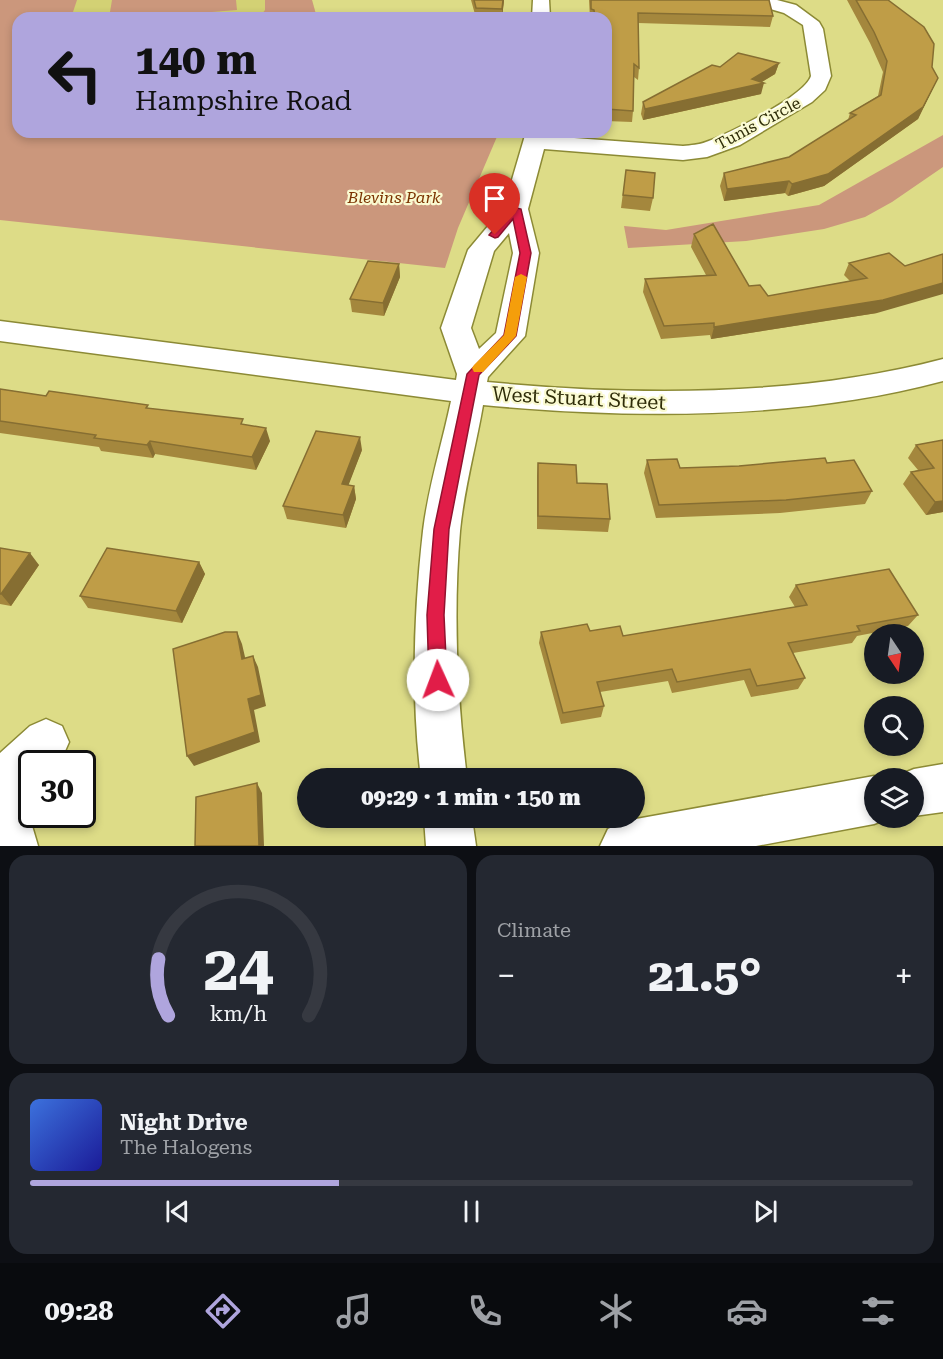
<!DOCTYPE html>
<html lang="en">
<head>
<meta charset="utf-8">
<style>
  :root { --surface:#171b24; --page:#242831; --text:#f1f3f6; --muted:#9ea1a6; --line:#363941; --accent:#afa5dd }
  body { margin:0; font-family:"Roboto Serif",serif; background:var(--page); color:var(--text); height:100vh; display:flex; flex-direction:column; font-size:22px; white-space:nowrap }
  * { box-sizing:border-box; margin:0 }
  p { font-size:20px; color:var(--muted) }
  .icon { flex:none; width:33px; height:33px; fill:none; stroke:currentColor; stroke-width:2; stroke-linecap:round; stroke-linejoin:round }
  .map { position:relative; height:846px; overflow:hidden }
  .details { display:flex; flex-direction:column; gap:9px; padding:9px; background:#0d0f14; flex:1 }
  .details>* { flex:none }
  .banner { position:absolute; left:12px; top:12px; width:600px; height:126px; border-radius:18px; box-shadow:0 3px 9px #0003; background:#afa5dd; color:#111; overflow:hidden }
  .needle { width:39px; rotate:167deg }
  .fabs { position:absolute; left:864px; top:624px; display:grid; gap:12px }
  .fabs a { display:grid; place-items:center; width:60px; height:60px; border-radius:50%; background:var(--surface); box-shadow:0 3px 9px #0003; font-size:30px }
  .speed { position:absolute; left:18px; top:750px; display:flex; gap:12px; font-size:30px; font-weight:700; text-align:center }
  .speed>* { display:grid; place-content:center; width:78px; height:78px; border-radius:50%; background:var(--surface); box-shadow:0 3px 9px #0003; line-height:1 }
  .speed .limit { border:3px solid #111; border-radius:9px; background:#fff; color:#111 }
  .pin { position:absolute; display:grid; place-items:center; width:51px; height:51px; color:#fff; margin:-62px -26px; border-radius:50% 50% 50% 0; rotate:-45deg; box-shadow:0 0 6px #0007 }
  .pin .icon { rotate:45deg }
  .me { position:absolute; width:66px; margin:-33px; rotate:358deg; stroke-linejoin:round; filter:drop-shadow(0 0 4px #0008) }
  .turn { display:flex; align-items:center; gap:21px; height:126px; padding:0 24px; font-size:27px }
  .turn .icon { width:78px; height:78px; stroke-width:2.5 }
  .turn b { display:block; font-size:42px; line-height:51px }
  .big { font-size:45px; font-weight:800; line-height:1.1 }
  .details .widget { flex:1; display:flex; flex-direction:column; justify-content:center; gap:9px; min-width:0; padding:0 21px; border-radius:18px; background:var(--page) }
  .details .dial { align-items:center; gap:0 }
  .dial svg { height:156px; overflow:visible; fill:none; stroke:var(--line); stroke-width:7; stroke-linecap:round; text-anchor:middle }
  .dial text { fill:var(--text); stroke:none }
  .song { display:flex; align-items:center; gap:18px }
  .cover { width:72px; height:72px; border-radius:9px; background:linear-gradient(135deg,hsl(220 70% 55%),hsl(240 70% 35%)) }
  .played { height:6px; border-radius:3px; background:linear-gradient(90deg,var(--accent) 35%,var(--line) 35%) }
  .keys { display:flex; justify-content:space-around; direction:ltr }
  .heat { display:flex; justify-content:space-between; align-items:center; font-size:33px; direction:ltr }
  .details .tiles { flex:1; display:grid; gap:9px; grid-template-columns:1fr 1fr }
  .widget:last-child { grid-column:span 2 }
  .trip { position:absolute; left:297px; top:768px; width:348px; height:60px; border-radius:30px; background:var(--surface); box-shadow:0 3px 9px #0003; font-weight:800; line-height:60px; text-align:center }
  .menu { display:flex; height:96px; justify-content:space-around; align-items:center; background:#090b0e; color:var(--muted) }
  .menu .icon { width:42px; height:42px }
  .menu .active { color:var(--accent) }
  .menu b { font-size:27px; color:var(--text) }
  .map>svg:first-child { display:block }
  .built { fill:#d3d174 }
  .green { fill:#cb977c }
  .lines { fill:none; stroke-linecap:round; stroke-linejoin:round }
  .street-casing { stroke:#8c8a35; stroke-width:3 }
  .street { fill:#fff; fill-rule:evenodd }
  .wall { fill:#a4873d }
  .shaded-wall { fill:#866e32 }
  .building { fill:#bf9d47; stroke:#866e32; stroke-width:1.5 }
  .route { fill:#e11d48; stroke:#92132f; stroke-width:1.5 }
  .slow { fill:#f59e0b }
  .labels { text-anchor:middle; stroke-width:4.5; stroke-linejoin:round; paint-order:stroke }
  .far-street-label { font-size:16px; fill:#2e2c08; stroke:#fafad1 }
  .far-park-label { font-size:16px; font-style:italic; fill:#7c3402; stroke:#fafad1 }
  .street-label { font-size:20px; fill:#2e2c08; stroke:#fafad1 }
</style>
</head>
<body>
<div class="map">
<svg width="943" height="846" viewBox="0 0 943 846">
  <rect width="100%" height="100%" fill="#dddc87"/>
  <path class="built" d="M0,0H312L317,18H18Z"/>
  <path class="green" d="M0,0H77L71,18H18V132H499L458,228L445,268L0,220Z
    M112,0H236L237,10L137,18H109Z
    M265,0H312L317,18H259L265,10Z
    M943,135V167L892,202L865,217L824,229L746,241L628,248L624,226L666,230L819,205Z"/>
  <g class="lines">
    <g class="street-casing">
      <path id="street" d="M533,0H549L550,18H532Z
        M751,0H777L796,5L819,22L823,29L831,76L825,90L812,102L740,145L707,157L683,160L544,149L528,209L539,253L525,336L488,377L487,382C634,396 799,397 943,359V381C798,420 632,419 483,405C476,446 464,489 460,531C453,613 457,697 467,778H421C411,700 414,610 423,531C428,488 442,444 451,401L0,341V321L456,380L457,374L441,328L468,250L504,207L526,132H548L547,136L683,146C691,145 699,145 706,142C728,134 805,96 811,76L803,25L784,13L753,4ZM509,233L513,253L496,333L479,349L471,328L494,251Z
        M46,719L62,726L69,742L62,758L56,764H32V787L20,798L30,819L38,846H0V753L30,726Z
        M943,764V812L914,816V778H896L897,776L914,769Z
        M874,776L879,778H874V818H889L874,824L756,846H600L608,829L625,821Z
        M424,818H472L476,846H426Z"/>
    </g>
    <use href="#street" class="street"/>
  </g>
  <path class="wall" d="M471,0H504L502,18H476Z
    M589,0H769L773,16L770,27L638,23L639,68L638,80L634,77L633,111L632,122L606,121V18H590Z
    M847,0H888L932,67L938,78L918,119L824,186L788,196L785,193L724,201L720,186L724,173L789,157L848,120L850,113L878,96L883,72L870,43Z
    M779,63L775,74L762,82L761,94L643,120L641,114L643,102L720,67Z
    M626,170L653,198L650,211L621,208Z
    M694,234L749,286L768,296L850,281L844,275L849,263L889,253L877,313L711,339L710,335L661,339L643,292L645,279L706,275L691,247Z
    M399,264L400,277L384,316L352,312L350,299Z
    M0,389L46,396L149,408L245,425L270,441L256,470L155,454L153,458L101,451L99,447L0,433Z
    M943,440V512L926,515L903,484L911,472L918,470L908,458L916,445Z
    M362,450L348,485L354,486L356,499L346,528L287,519L283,506Z
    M647,460L680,468L827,463L872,491L865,504L780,513L656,518L644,473Z
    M538,463L577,483L610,519L608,532L537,529V476Z
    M0,548L39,565L11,606L0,604Z
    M199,562L205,574L182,623L88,608L80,596Z
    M796,585L918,615L908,626L857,636L852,643L793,653L805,678L798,689L751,697L744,680L672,693L668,681L600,692L604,706L601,717L561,724L539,643L541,632L590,631L623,636L795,607L789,597Z"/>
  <path class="shaded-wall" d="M503,0H504L502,18V9Z
    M779,63L775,74L760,83H764L761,94L643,120L645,109Z
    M938,78L918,119L824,186L788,196L792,184Z
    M789,181L785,193L724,201L727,189Z
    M399,264L400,277L384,316L383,303Z
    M943,283V294L877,313L711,339L714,327Z
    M266,428L270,441L256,470L252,457Z
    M360,437L362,450L344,497L342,484Z
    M150,441L155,454L153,458L147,445Z
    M354,486L356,499L346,528L343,515Z
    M943,501V512L926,515L935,502Z
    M30,553L39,565L11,606L1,594Z
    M199,562L205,574L182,623L176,611Z
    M237,632L242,644L248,670L242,659Z
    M253,656L258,667L266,706L254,710L260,742L194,766L187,756Z
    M257,783L262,793L264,846H259Z"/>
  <path class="building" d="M474,0H503L502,9L476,8Z
    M591,0H769L773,16L638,13L639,68L634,64L633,111L606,109V18H595L594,10L591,9Z
    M856,0H888L924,27L934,44L932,67L938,78L923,107L828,174L792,184L789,181L727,189L724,173L789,157L856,115L850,113L881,95L887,61L874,32Z
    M738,53L779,63L752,79L764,83L645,109L643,102L712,65L720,67Z
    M626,170L655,173L653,198L623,195Z
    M713,224L749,286L760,285L768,296L867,278L849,263L889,253L905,266L943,254V283L883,300L714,327V323L664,326L645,279L716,275L694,234Z
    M368,261L399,264L383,303L350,299Z
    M0,389L46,396L49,391L148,405L146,408L243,419L241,424L266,428L252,457L150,441L147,445L94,438L96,435L0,421Z
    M316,431L360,437L342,484L354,486L343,515L283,506Z
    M943,440V501L935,502L911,472L934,468L916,445Z
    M825,458L827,463L854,460L872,491L786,500L659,505L647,460L677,459L680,468L739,466Z
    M538,463L576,465L577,483L607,484L610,519L538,516Z
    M0,548L30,553L1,594H0Z
    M107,548L199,562L176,611L80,596Z
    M889,569L918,615L857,626L860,631L788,643L805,678L757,686L750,669L677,682L672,669L597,682L604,706L563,713L541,632L587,624L590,631L620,626L623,636L807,605L796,585Z
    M225,632H237L242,659L253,656L261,695L248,699L255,732L187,756L173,649Z
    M257,783L259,846H195L196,797Z"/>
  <path class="route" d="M513,207L521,209L531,253L516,336L479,375L449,529L444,615L447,680L444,686L438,689L432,686L429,680L427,615L434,529L467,374L504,335L520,253L513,219L498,237L495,238L489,235Z"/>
  <path class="slow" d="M521,274L527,277L516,336L483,372H474L472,368L474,365L504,335L515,277Z"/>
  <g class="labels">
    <g class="far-street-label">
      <text transform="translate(758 123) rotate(-28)" y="6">Tunis Circle</text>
    </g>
    <g class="far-park-label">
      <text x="394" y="203">Blevins Park</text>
    </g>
    <g class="street-label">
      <text transform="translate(579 398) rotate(3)" y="7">West Stuart Street</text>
    </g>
  </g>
</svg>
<div class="fabs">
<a><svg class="needle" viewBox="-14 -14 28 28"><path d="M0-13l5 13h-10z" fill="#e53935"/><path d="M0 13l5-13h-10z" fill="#9ea1a6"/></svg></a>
<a><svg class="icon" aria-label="search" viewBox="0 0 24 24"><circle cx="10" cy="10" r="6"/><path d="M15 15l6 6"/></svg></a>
<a><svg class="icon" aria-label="layers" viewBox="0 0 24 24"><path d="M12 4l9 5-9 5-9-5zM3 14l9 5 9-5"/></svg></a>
</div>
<div class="speed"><div class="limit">30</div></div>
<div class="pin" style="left:495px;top:235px;background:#d93025"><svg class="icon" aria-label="arrive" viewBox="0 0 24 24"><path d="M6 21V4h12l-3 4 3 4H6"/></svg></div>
<svg class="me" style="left:438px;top:680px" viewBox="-20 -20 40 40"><circle r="19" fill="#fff"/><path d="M0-13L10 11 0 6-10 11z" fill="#e11d48"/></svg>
<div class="trip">09:29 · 1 min · 150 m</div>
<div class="banner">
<div class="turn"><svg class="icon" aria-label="left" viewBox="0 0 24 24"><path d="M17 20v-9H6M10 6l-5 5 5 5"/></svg><div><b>140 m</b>Hampshire Road</div></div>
</div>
</div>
<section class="details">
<div class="tiles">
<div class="widget dial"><svg viewBox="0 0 100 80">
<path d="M14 69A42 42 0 1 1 86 69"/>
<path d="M14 69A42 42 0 0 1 9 40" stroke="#afa5dd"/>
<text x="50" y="56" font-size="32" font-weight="700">24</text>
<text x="50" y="72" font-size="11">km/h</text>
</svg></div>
<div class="widget"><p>Climate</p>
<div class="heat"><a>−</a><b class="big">21.5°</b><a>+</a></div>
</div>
<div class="widget">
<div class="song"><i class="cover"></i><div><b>Night Drive</b><p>The Halogens</p></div></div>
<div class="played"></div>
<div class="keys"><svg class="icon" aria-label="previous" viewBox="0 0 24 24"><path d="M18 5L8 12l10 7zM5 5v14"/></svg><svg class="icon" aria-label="pause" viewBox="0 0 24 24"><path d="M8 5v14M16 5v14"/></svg><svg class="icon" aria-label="next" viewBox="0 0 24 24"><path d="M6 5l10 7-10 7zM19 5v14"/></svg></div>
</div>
</div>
</section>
<nav class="menu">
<b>09:28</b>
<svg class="icon active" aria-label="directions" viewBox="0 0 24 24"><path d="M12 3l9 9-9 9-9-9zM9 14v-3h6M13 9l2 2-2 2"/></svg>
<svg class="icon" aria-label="music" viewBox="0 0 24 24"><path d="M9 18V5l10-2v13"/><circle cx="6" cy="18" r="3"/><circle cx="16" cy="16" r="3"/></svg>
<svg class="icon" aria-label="phone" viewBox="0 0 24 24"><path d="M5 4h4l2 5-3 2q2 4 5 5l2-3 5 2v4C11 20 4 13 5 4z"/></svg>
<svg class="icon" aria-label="climate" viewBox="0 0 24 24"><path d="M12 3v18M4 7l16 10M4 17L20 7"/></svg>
<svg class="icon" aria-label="car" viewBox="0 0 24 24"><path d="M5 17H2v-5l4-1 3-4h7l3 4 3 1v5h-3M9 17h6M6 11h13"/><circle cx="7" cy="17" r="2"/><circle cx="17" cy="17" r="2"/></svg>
<svg class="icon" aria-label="filters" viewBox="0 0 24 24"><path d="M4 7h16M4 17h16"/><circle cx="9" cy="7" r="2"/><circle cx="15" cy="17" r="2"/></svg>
</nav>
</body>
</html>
